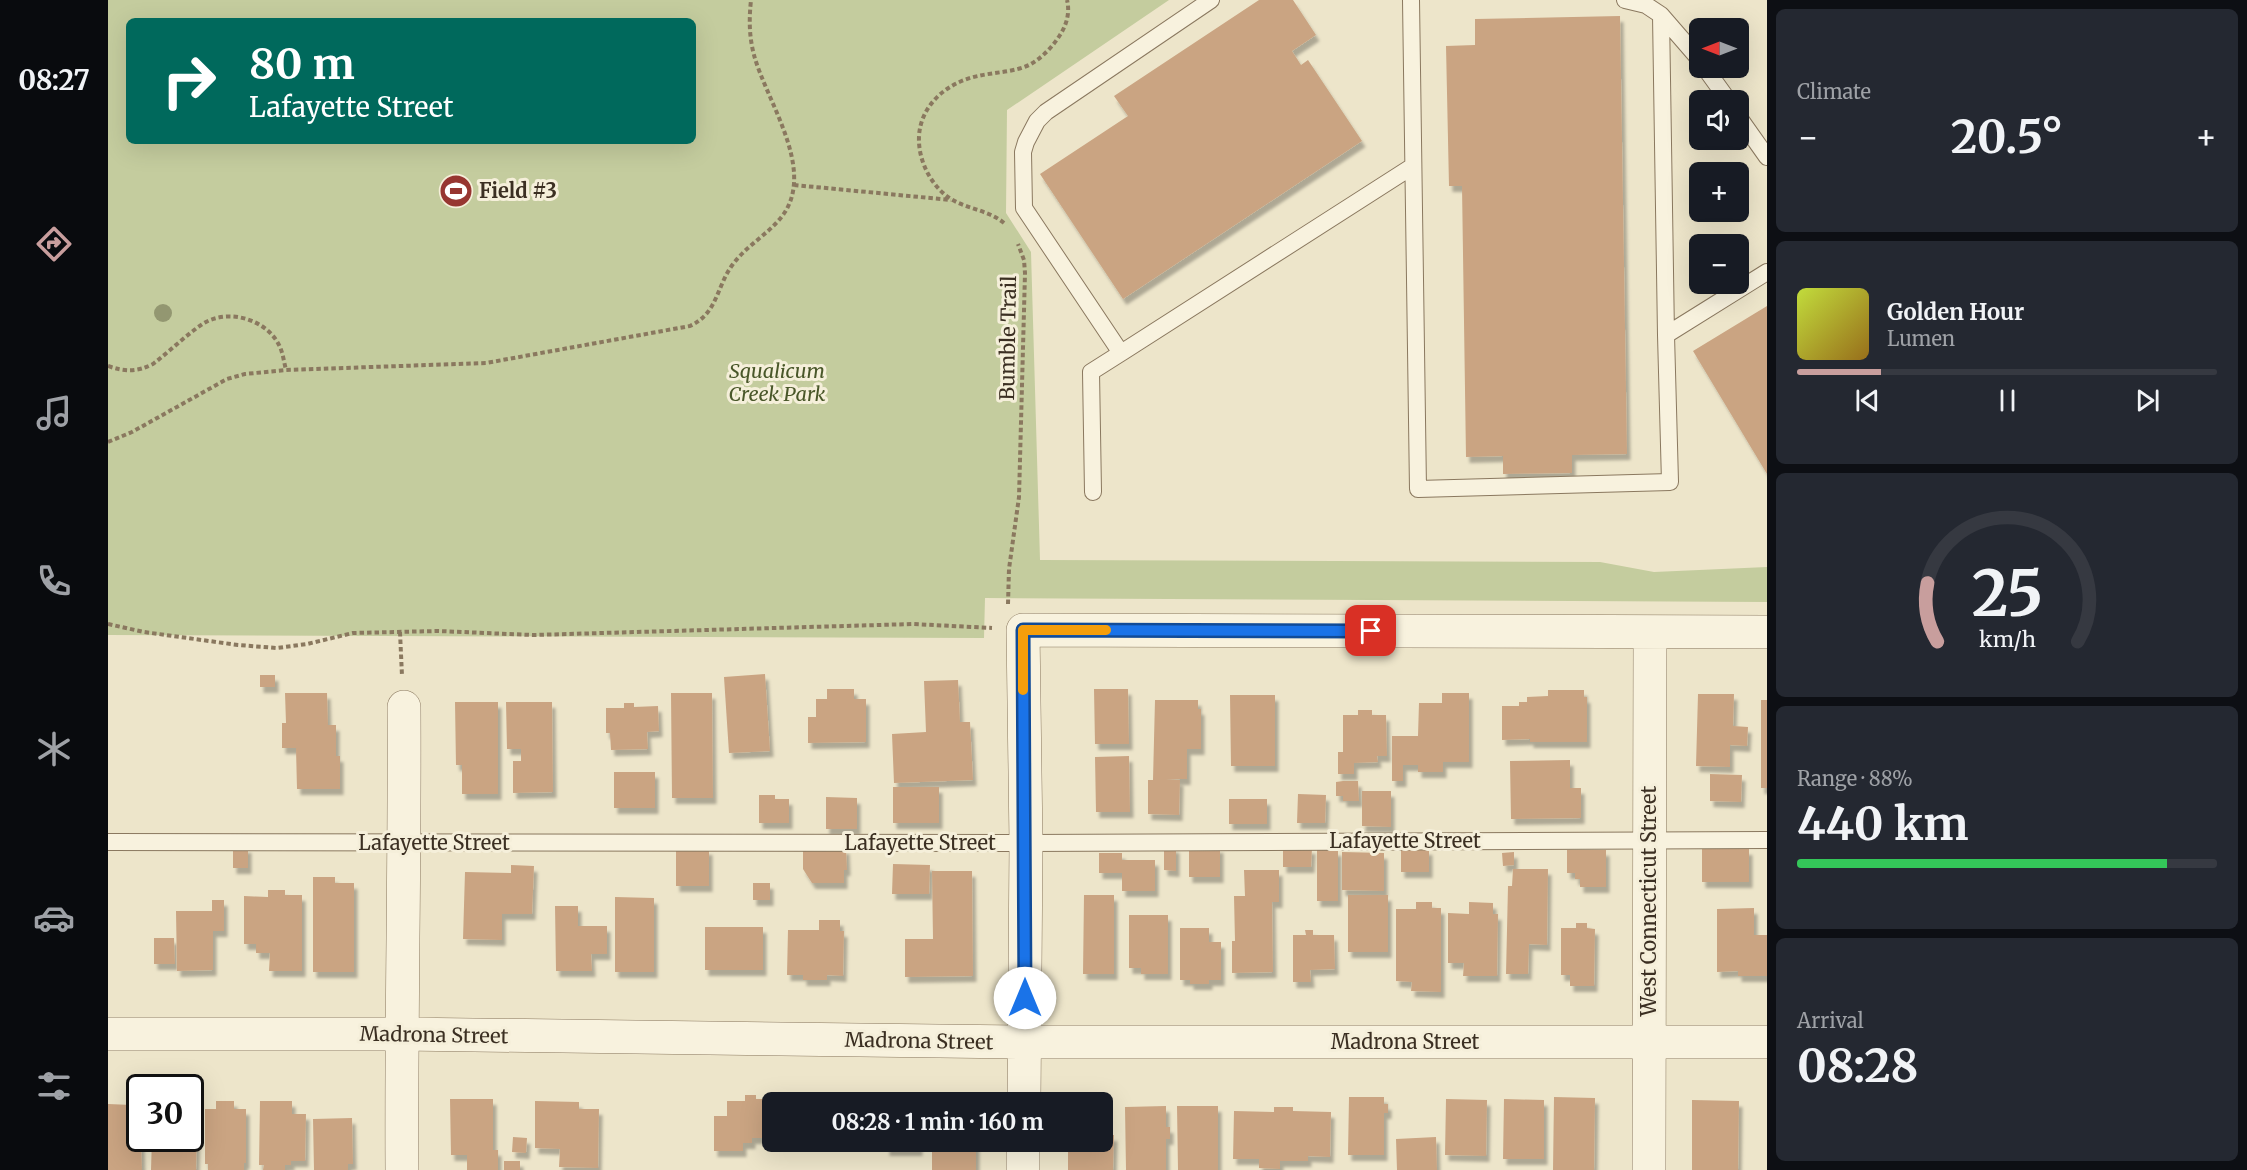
<!DOCTYPE html>
<html lang="en">
<head>
<meta charset="utf-8">
<style>
  :root { --surface:#171b24; --page:#242831; --text:#f1f3f6; --muted:#9ea1a6; --line:#363941; --accent:#c89e9d }
  body { margin:0; font-family:Merriweather,serif; background:var(--page); color:var(--text); height:100vh; display:flex; flex-direction:column; font-size:22px; white-space:nowrap }
  * { box-sizing:border-box; margin:0 }
  p { font-size:20px; color:var(--muted) }
  .icon { flex:none; width:33px; height:33px; fill:none; stroke:currentColor; stroke-width:2; stroke-linecap:round; stroke-linejoin:round }
  .map { position:relative; flex:1; overflow:hidden }
  .sheet { display:flex; flex-direction:column; gap:9px; padding:9px; background:#0d0f14; width:480px }
  .sheet>* { flex:none }
  .banner { position:absolute; left:18px; top:18px; width:570px; height:126px; border-radius:9px; box-shadow:0 6px 24px #0002; background:#00695c; color:#fff; overflow:hidden }
  .needle { width:39px; rotate:270deg }
  .buttons { position:absolute; left:1581px; top:18px; display:grid; gap:12px }
  .buttons a { display:grid; place-items:center; width:60px; height:60px; border-radius:9px; background:var(--surface); box-shadow:0 6px 24px #0002; font-size:30px }
  .speed { position:absolute; left:18px; top:1074px; display:flex; gap:12px; font-size:30px; font-weight:700; text-align:center }
  .speed>* { display:grid; place-content:center; width:78px; height:78px; border-radius:50%; background:var(--surface); box-shadow:0 6px 24px #0002; line-height:1 }
  .speed .limit { border:3px solid #111; border-radius:9px; background:#fff; color:#111 }
  .pin { position:absolute; display:grid; place-items:center; width:51px; height:51px; color:#fff; margin:-26px; border-radius:12px; box-shadow:0 3px 9px #0006 }
  .me { position:absolute; width:66px; margin:-33px; rotate:0deg; stroke-linejoin:round; filter:drop-shadow(0 0 4px #0008) }
  .turn { display:flex; align-items:center; gap:21px; height:126px; padding:0 24px; font-size:27px }
  .turn .icon { width:78px; height:78px; stroke-width:2.5 }
  .turn b { display:block; font-size:42px; line-height:51px }
  .big { font-size:45px; font-weight:700; line-height:1.1 }
  .sheet .tile { flex:1; display:flex; flex-direction:column; justify-content:center; gap:9px; min-width:0; padding:0 21px; border-radius:9px; background:var(--page) }
  .sheet .dial { align-items:center; gap:0 }
  .dial svg { height:156px; overflow:visible; fill:none; stroke:var(--line); stroke-width:7; stroke-linecap:round; text-anchor:middle }
  .dial text { fill:var(--text); stroke:none }
  .song { display:flex; align-items:center; gap:18px }
  .cover { width:72px; height:72px; border-radius:9px; background:linear-gradient(135deg,hsl(70 70% 55%),hsl(40 70% 35%)) }
  .played { height:6px; border-radius:3px; background:linear-gradient(90deg,var(--accent) 20%,var(--line) 20%) }
  .keys { display:flex; justify-content:space-around; direction:ltr }
  .heat { display:flex; justify-content:space-between; align-items:center; font-size:33px; direction:ltr }
  .charge { height:9px; border-radius:4px; background:linear-gradient(90deg,#34c759 88%,var(--line) 0) }
  .trip { position:absolute; left:654px; top:1092px; width:351px; height:60px; border-radius:9px; background:var(--surface); box-shadow:0 6px 24px #0002; font-weight:700; line-height:60px; text-align:center }
  main { display:flex; flex:1; min-height:0 }
  .tab-bar { display:flex; flex-direction:column; width:108px; justify-content:space-around; align-items:center; background:#090b0e; color:var(--muted) }
  .tab-bar .icon { width:42px; height:42px }
  .tab-bar .on { color:var(--accent) }
  .tab-bar b { font-size:27px; color:var(--text) }
  .map>svg:first-child { display:block }
  .green { fill:#c4cc9e; fill-rule:evenodd }
  .building { fill:#caa482; filter:url(#shadow) }
  .lines { fill:none; stroke-linecap:round; stroke-linejoin:round }
  .lane-casing { stroke:#8a785f; stroke-width:18 }
  .street-casing { stroke:#8a785f; stroke-width:34 }
  .path { stroke:#8a785f; stroke-width:4; stroke-dasharray:4.5 3; stroke-linecap:butt }
  .lane { stroke:#f8f2de; stroke-width:16 }
  .street { stroke:#f8f2de; stroke-width:33 }
  .tree { fill:#939771 }
  .route-casing { stroke:#114b97; stroke-width:15 }
  .route { stroke:#1a73e8; stroke-width:10 }
  .slow { stroke:#f59e0b; stroke-width:10 }
  .labels { text-anchor:middle; stroke-width:6; stroke-linejoin:round; paint-order:stroke }
  .poi-label { font-size:20px; font-weight:bold; fill:#3b2f22; stroke:#f5efda; text-anchor:start }
  .street-label { font-size:20px; fill:#3b2f22; stroke:#f5efda }
  .park-label { font-size:20px; font-style:italic; fill:#495729; stroke:#f5efda }
</style>
</head>
<body>
<main>
<nav class="tab-bar">
<b>08:27</b>
<svg class="icon on" aria-label="directions" viewBox="0 0 24 24"><path d="M12 3l9 9-9 9-9-9zM9 14v-3h6M13 9l2 2-2 2"/></svg>
<svg class="icon" aria-label="music" viewBox="0 0 24 24"><path d="M9 18V5l10-2v13"/><circle cx="6" cy="18" r="3"/><circle cx="16" cy="16" r="3"/></svg>
<svg class="icon" aria-label="phone" viewBox="0 0 24 24"><path d="M5 4h4l2 5-3 2q2 4 5 5l2-3 5 2v4C11 20 4 13 5 4z"/></svg>
<svg class="icon" aria-label="climate" viewBox="0 0 24 24"><path d="M12 3v18M4 7l16 10M4 17L20 7"/></svg>
<svg class="icon" aria-label="car" viewBox="0 0 24 24"><path d="M5 17H2v-5l4-1 3-4h7l3 4 3 1v5h-3M9 17h6M6 11h13"/><circle cx="7" cy="17" r="2"/><circle cx="17" cy="17" r="2"/></svg>
<svg class="icon" aria-label="filters" viewBox="0 0 24 24"><path d="M4 7h16M4 17h16"/><circle cx="9" cy="7" r="2"/><circle cx="15" cy="17" r="2"/></svg>
</nav>
<div class="map">
<svg width="1659" height="1170" viewBox="0 0 1659 1170">
  <defs>
    <filter id="shadow"><feDropShadow dx="3.5" dy="6" stdDeviation="1.5" flood-color="#0004"/></filter>
  </defs>
  <rect width="100%" height="100%" fill="#ede5ca"/>
  <path class="green" d="M0,0H1061L899,110L898,213L923,252L932,560L1492,562L1546,572L1659,567V602L877,598L876,638L0,635ZM21,21H585V141H21Z"/>
  <path class="building" d="M1151,0H1185L1208,35L1184,51L1193,65L1200,60L1254,141L1015,299L932,174L1020,116L1006,96Z
    M1512,16L1519,454L1464,455V473L1395,474V456L1358,457L1354,186H1341L1338,46L1367,45V19Z
    M1659,306V474L1585,351Z
    M657,674L662,751L621,753L616,677Z
    M152,675H167V687H152Z
    M850,680L852,722H862L865,780L786,783L784,734L818,732L816,681Z
    M719,689H746V699H758V742L700,743V717H708V699H719Z
    M986,689H1020L1021,744H987Z
    M1440,690H1476V697H1479V742H1422V739L1394,740V706H1411V702H1419V697L1440,696Z
    M177,693H219L220,725H228V756H232V789H189L188,748H174V723H178Z
    M563,693H604L605,798H564Z
    M1334,693H1361V762H1335V772H1310V765H1295V781H1284V736H1310L1311,703H1334Z
    M1590,694H1626L1625,726L1640,727L1639,746L1622,745V767L1588,766Z
    M1122,695H1167V766H1123Z
    M1047,700H1090V709H1093V749H1079V779H1058L1072,780L1071,815L1040,814V780H1045Z
    M1653,700H1659V788H1653Z
    M347,702H390V794H354V765H348Z
    M398,702H444L445,792L405,793V761H413V749H399Z
    M516,703H526V707L550,706L551,731L539,732L540,749L503,750L502,733H498V708H516Z
    M1250,710H1264V715H1278L1279,756H1269L1270,762L1246,763V774H1230V752H1235V715H1250Z
    M1021,756L1022,812H988L987,757Z
    M1462,760V788H1473V818L1403,819L1402,761Z
    M506,772H547V808H506Z
    M1602,774L1634,775L1633,802L1602,801Z
    M1235,781H1250L1251,801H1235V796H1228V782Z
    M785,787H831V823H785Z
    M1254,791H1283V827L1254,826Z
    M1190,794L1218,795L1217,823H1189Z
    M651,795H667V799H681V823H651Z
    M718,797L749,798V829H718Z
    M1121,799H1159V824H1121Z
    M1056,846L1068,847V871L1056,870Z
    M125,847H140V868H125Z
    M1081,847H1112V877H1081Z
    M1175,847L1204,848L1203,867H1175Z
    M738,848L739,870H736V883H704L695,869V849Z
    M568,849H601V886H568Z
    M1293,849H1321V872H1293Z
    M1594,849H1641V882H1594Z
    M1209,850H1230V901H1209Z
    M1459,850H1498V887H1472V879H1467V873H1459Z
    M1234,852L1276,853V891L1234,890Z
    M1406,852V865L1395,866L1394,853Z
    M991,853H1014V860H1047V891H1014V873H991Z
    M785,864L822,865L821,894H784Z
    M403,865L426,866L424,914H394V940L355,939L357,872L403,873Z
    M1405,869H1440L1439,945L1421,944L1420,974H1398L1400,886H1404Z
    M1136,870H1171V902H1164L1165,972L1124,973V941H1127L1126,896H1137Z
    M824,871H864L865,976L797,977V939H825Z
    M205,877H227V883H246V972H205Z
    M645,883H662V900H645Z
    M160,890H177V895H194V971H161L162,953H148V944H136V896L160,897Z
    M976,895H1006V974H975Z
    M1240,895H1280V952H1240Z
    M507,897L546,898V972H507Z
    M104,900H116V931H105V970L69,971L68,911H104Z
    M1308,902H1324V908H1333V992L1303,991L1304,982L1288,981V909H1308Z
    M1361,902L1385,903V914H1390L1389,976H1355L1356,963H1340V913L1361,914Z
    M447,906H470V926H499V954H483L484,971H448Z
    M1646,908V935H1659V976H1630V971L1609,972V909Z
    M1021,915H1060V974H1033V968H1021Z
    M711,920H732V931H736L735,976L719,975V980H695V975H679L680,930H711Z
    M1468,923H1479V928L1487,929L1486,986H1462V975H1453V928H1468Z
    M597,927H655V970H597Z
    M1072,928H1101V942H1113V980H1101V984H1082V980H1072Z
    M1197,930H1205V935H1226L1227,969L1202,970L1203,982H1185V935H1198Z
    M46,938H66L67,964H46Z
    M637,1095H648V1099H679V1102H664V1129H658V1138H644V1143H635V1151H606V1116H619V1101H637Z
    M779,1095H811V1102H779Z
    M829,1095H849V1102H829Z
    M1241,1097H1276V1104H1280V1113H1276V1155H1240Z
    M1446,1097L1487,1098L1486,1170H1445Z
    M342,1099H385V1150H390V1170H359V1155H343Z
    M1338,1099L1379,1100L1378,1156L1337,1155Z
    M1396,1099L1436,1100V1159H1395Z
    M1584,1100L1631,1101L1630,1170H1584Z
    M108,1101H126V1109H138V1163H136V1170H100V1164H97V1109H108Z
    M152,1101H184V1114H198L197,1161H183V1165H177V1170H155L156,1165H151Z
    M427,1101L471,1102V1109H491L490,1168L451,1167L452,1149L427,1148Z
    M0,1104L24,1105V1115L32,1116L34,1170H0Z
    M1058,1106V1127H1062V1139H1058V1170H1018L1017,1107Z
    M1069,1106H1110V1170H1070Z
    M1166,1107H1185V1111L1223,1112L1222,1157L1200,1156V1161H1172V1169L1151,1168V1159H1125L1126,1111L1166,1112Z
    M244,1118L245,1164H240V1170H206L205,1119Z
    M994,1120H998V1135H1006L1005,1170H960V1152H967L968,1142H994Z
    M82,1122H89L88,1170H43L44,1138H82Z
    M405,1137L419,1138L418,1153L404,1152Z
    M1328,1137L1329,1170H1289L1288,1139Z
    M778,1142H811V1150H778Z
    M824,1142H868V1170H824Z
    M396,1161H412V1170H396Z"/>
  <g class="lines">
    <g class="lane-casing">
      <path id="lane" d="M1103,0L938,112L929,121L918,142L915,152L916,208L1013,353L1305,166
        M1303,0L1310,489L1562,482L1558,335L1659,272
        M1517,0L1538,5L1553,15L1592,60
        M1553,15L1558,335
        M1597,68L1620,100
        M1630,116L1659,157
        M985,492L983,372L1013,353
        M0,842L918,843L1659,840"/>
    </g>
    <g class="street-casing">
      <path id="street" d="M0,1034H293L917,1042H1659
        M916,1102L918,843L915,630L1659,632
        M294,1170C293,1016 297,861 296,707
        M915,1170V1142
        M1541,1170L1542,632"/>
    </g>
    <path class="path" d="M686,185L843,200
      M896,223C878,208 852,209 835,193C820,179 810,158 811,136C813,104 840,82 870,76C887,72 908,72 923,64C935,57 945,46 952,35C959,24 962,12 959,0
      M0,366C17,372 29,372 45,364C62,351 78,335 96,323C122,308 160,320 172,347C175,354 176,362 178,370
      M0,442L24,432L119,379L137,374L178,370L378,363L582,326C610,313 608,287 625,264C640,244 664,232 677,212C706,166 658,100 646,55C641,36 641,19 643,0
      M900,604L901,569L911,497L917,273L916,260L910,244
      M0,624L36,632L130,645L169,648L199,644L245,633L330,631L425,635L805,624L884,628
      M292,632L294,676"/>
    <use href="#lane" class="lane"/>
    <use href="#street" class="street"/>
  </g>
  <circle class="tree" cx="55" cy="313" r="9"/>
  <g class="lines">
    <g class="route-casing">
      <path id="route" d="M917,998L915,630L1263,631"/>
    </g>
    <use href="#route" class="route"/>
    <path class="slow" d="M915,690V630H998"/>
  </g>
  <defs>
    <g id="stadium-disc" transform="scale(1.725)"><circle r="9.5" fill="#973631" stroke="#f5efda"/><path d="M0-5a6.5 5 0 1 0 0 10a6.5 5 0 1 0 0-10ZM-3.5-1.8h7v3.6h-7Z" fill="#fff"/></g>
  </defs>
  <g fill-rule="evenodd">
    <use href="#stadium-disc" x="348" y="191"/>
  </g>
  <g class="labels">
    <g class="poi-label">
      <text x="371" y="198">Field #3</text>
    </g>
    <g class="street-label">
      <text transform="translate(900 338) rotate(-89)" y="7">Bumble Trail</text>
      <text x="1297" y="848">Lafayette Street</text>
      <text x="326" y="850">Lafayette Street</text>
      <text x="812" y="850">Lafayette Street</text>
      <text transform="translate(1541 901) rotate(-90)" y="7">West Connecticut Street</text>
      <text transform="translate(326 1035) rotate(1)" y="7">Madrona Street</text>
      <text transform="translate(811 1041) rotate(1)" y="7">Madrona Street</text>
      <text x="1297" y="1049">Madrona Street</text>
    </g>
    <g class="park-label">
      <text x="669" y="378">Squalicum<tspan x="669" dy="23">Creek Park</tspan></text>
    </g>
  </g>
</svg>
<div class="buttons">
<a><svg class="needle" viewBox="-14 -14 28 28"><path d="M0-13l5 13h-10z" fill="#e53935"/><path d="M0 13l5-13h-10z" fill="#9ea1a6"/></svg></a>
<a><svg class="icon" aria-label="sound" viewBox="0 0 24 24"><path d="M4 9h4l5-4v14l-5-4H4zM17 9q2 3 0 6"/></svg></a>
<a>+</a>
<a>−</a>
</div>
<div class="speed"><div class="limit">30</div></div>
<div class="pin" style="left:1263px;top:631px;background:#d93025"><svg class="icon" aria-label="arrive" viewBox="0 0 24 24"><path d="M6 21V4h12l-3 4 3 4H6"/></svg></div>
<svg class="me" style="left:917px;top:998px" viewBox="-20 -20 40 40"><circle r="19" fill="#fff"/><path d="M0-13L10 11 0 6-10 11z" fill="#1a73e8"/></svg>
<div class="trip">08:28 · 1 min · 160 m</div>
<div class="banner">
<div class="turn"><svg class="icon" aria-label="right" viewBox="0 0 24 24"><path d="M7 20v-9h11M14 6l5 5-5 5"/></svg><div><b>80 m</b>Lafayette Street</div></div>
</div>
</div>
<section class="sheet">
<div class="tile"><p>Climate</p>
<div class="heat"><a>−</a><b class="big">20.5°</b><a>+</a></div>
</div>
<div class="tile">
<div class="song"><i class="cover"></i><div><b>Golden Hour</b><p>Lumen</p></div></div>
<div class="played"></div>
<div class="keys"><svg class="icon" aria-label="previous" viewBox="0 0 24 24"><path d="M18 5L8 12l10 7zM5 5v14"/></svg><svg class="icon" aria-label="pause" viewBox="0 0 24 24"><path d="M8 5v14M16 5v14"/></svg><svg class="icon" aria-label="next" viewBox="0 0 24 24"><path d="M6 5l10 7-10 7zM19 5v14"/></svg></div>
</div>
<div class="tile dial"><svg viewBox="0 0 100 80">
<path d="M14 69A42 42 0 1 1 86 69"/>
<path d="M14 69A42 42 0 0 1 9 39" stroke="#c89e9d"/>
<text x="50" y="56" font-size="32" font-weight="700">25</text>
<text x="50" y="72" font-size="11">km/h</text>
</svg></div>
<div class="tile"><p>Range · 88%</p><b class="big">440 km</b><div class="charge"></div></div>
<div class="tile"><p>Arrival</p><b class="big">08:28</b></div>
</section>
</main>
</body>
</html>
